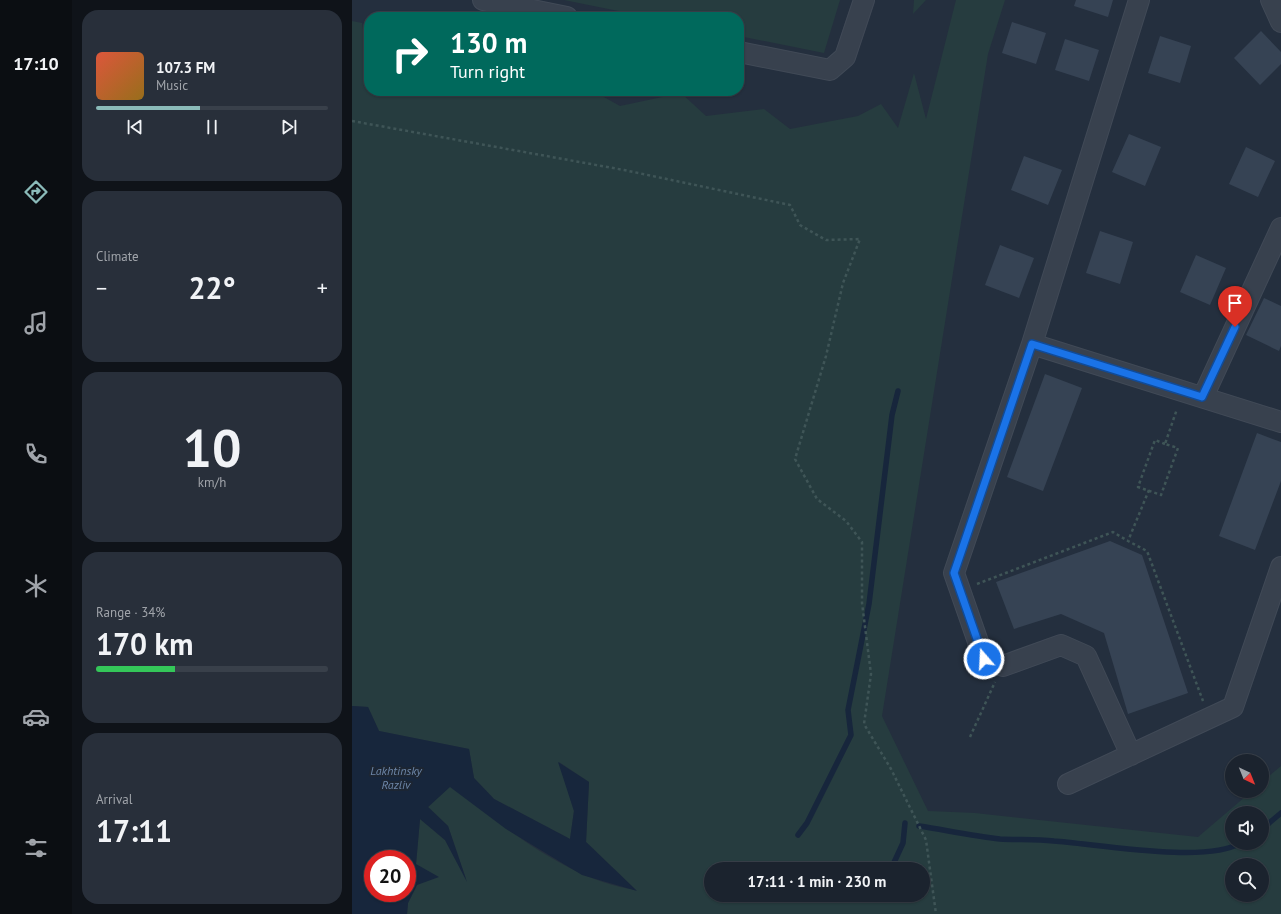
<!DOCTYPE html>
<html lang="en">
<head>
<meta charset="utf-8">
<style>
  :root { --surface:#1b232e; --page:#282f3a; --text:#f1f3f6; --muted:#a0a4aa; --line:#39404a; --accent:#8bbbb9 }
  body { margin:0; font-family:"PT Sans",sans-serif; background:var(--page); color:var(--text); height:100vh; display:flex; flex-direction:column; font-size:15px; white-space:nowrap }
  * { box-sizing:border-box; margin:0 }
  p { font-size:13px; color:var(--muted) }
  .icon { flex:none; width:22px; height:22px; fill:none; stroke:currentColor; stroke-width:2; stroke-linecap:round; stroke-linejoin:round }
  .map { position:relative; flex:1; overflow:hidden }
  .details { display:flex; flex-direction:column; gap:10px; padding:10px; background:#0f1319; width:280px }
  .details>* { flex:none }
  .guide { position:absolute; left:12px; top:12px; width:380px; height:84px; border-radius:16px; box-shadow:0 1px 3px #0004,0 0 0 1px var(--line); background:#00695c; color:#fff; overflow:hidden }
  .needle { width:26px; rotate:137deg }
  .controls { position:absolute; left:873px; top:754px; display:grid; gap:8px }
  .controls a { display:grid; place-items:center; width:44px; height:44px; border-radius:50%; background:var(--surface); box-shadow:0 1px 3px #0004,0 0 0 1px var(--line); font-size:20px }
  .speed { position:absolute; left:12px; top:850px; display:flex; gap:8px; font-size:20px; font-weight:700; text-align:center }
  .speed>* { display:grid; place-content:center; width:52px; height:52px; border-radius:50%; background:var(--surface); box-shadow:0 1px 3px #0004,0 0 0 1px var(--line); line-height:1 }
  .speed .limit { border:6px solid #d22; background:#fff; color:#111 }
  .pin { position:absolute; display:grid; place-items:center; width:34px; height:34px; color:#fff; margin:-41px -17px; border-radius:50% 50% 50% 0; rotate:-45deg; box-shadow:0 0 4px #0007 }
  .pin .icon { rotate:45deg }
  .me { position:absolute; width:44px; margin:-22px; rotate:341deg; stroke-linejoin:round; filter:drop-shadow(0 0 3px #0008) }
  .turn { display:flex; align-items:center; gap:14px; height:84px; padding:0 20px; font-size:18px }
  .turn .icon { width:52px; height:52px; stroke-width:2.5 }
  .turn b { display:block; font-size:28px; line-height:34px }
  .big { font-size:30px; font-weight:700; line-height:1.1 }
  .details .tile { flex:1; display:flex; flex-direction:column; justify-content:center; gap:6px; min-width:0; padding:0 14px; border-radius:16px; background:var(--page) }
  .details .dial { align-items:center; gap:0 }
  .dial b { font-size:52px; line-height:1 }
  .song { display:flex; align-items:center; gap:12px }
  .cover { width:48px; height:48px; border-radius:6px; background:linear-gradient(135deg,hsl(10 70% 55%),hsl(40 70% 35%)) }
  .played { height:4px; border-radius:2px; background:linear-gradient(90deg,var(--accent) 45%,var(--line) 45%) }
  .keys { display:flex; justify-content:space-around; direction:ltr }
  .heat { display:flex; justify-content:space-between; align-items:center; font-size:22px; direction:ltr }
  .charge { height:6px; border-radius:3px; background:linear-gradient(90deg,#34c759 34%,var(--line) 0) }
  .trip { position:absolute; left:352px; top:862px; width:226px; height:40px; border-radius:20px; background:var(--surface); box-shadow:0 1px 3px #0004,0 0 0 1px var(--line); font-weight:700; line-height:40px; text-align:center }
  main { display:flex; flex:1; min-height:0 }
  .menu { display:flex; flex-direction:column; width:72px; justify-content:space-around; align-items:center; background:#0b0e12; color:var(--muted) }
  .menu .icon { width:28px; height:28px }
  .menu .on { color:var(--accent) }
  .menu b { font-size:18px; color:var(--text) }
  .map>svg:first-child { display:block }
  .green { fill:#263c3f; fill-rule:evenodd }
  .water { fill:#17263c; fill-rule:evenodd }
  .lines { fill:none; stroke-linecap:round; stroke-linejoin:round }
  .stream { stroke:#17263c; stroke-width:5.5 }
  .building { fill:#364354 }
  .minor-casing { stroke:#414a57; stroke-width:22 }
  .path { stroke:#3f5557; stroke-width:2.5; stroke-dasharray:3 3; stroke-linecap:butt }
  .minor { stroke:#38414e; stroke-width:20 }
  .route-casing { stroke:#114b97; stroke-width:10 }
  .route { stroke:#1a73e8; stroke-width:7 }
  .labels { text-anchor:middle; stroke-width:4; stroke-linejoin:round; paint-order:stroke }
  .water-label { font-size:12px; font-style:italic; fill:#6d86a8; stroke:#1d2633 }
</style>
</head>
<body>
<main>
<nav class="menu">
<b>17:10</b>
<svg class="icon on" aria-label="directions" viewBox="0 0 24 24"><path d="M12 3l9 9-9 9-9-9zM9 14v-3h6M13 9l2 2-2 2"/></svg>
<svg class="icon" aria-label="music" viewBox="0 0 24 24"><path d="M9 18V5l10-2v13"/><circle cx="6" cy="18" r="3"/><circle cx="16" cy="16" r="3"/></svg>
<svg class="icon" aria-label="phone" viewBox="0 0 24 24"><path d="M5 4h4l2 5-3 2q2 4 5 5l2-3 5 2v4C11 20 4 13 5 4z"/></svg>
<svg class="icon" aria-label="climate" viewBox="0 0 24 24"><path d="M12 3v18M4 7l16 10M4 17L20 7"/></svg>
<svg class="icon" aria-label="car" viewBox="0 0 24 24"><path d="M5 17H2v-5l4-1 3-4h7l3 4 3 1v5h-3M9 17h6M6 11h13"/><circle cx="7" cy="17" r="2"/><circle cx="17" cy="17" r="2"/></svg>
<svg class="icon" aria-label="filters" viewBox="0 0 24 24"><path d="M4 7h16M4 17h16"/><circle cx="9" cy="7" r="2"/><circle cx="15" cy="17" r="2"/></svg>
</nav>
<section class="details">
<div class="tile">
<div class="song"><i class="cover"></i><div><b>107.3 FM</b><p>Music</p></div></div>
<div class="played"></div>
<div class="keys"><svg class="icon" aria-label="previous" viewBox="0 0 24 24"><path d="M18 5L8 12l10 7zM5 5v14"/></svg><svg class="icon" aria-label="pause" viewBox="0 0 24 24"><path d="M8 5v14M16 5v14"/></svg><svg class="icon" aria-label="next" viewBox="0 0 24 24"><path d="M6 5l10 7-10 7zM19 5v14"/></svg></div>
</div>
<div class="tile"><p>Climate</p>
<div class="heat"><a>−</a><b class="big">22°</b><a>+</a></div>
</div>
<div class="tile dial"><b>10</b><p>km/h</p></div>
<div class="tile"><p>Range · 34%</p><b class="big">170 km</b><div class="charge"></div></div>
<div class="tile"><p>Arrival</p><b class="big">17:11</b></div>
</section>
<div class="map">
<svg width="929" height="914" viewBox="0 0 929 914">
  <rect width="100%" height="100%" fill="#242f3e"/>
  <path class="green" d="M212,0H488L472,53L387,36V17H296Z
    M562,0H574L561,14Z
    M604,0H653L636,54L530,716L576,811L623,813L846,837L900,791H910V782L929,766V914H55L56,903L65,884L64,864L68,819L93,840L114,879L96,826L76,807L98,786C151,826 217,881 284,890L234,842L237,782L207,762L222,811L218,839L142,799L122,778L117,749L27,731L16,707L0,706V21L10,23L17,65V91H241L268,106L329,93L354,116L412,109L438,129L506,116L529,104L546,128L562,73L574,119ZM880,813H910V843H880ZM880,865H910V895H880ZM359,869H571V895H359Z"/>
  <path class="water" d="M0,706L16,707L27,731L117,749L122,778L142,799L218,839L222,811L206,762L237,782L234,842L285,891L230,875L154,829L98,787L76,807L96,826L115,882L93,840L68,819L64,864L87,877L65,885L56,903L55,914H0ZM21,859H55V893H21Z"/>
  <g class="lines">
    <path class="stream" d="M567,826C593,830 621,836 648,839C666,840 684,839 702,841C744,844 855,864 888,843
      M910,829L929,813
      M446,835L455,823L499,735L496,710L517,604L540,415L546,391
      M539,869L551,843L553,823"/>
  </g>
  <path class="building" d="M724,0H761L756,17L722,6Z
    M660,22L694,33L684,64L650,53Z
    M909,31L929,52V64L908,85L882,58Z
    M808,36L839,46L828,83L796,73Z
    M713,39L747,50L737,81L703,70Z
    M777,134L809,147L793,186L760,172Z
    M894,147L923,161L906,197L877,184Z
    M672,156L710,170L696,205L659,190Z
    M748,231L781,242L768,284L734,273Z
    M648,245L682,258L667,298L633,285Z
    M844,255L874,268L858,305L828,292Z
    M912,298L929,306V346L927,351L894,335Z
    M693,374L730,388L691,491L655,477Z
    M905,433L929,442V481L903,550L867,536Z
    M758,541L790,555L836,693L776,714L752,633L709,614L662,629L644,582Z"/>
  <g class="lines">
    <g class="minor-casing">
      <path id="minor" d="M131,0L215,17
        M787,0L680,344L929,422
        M919,0L929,22
        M387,52L478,70L493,57L512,0
        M680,344L602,573L632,659L651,666L709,645L734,656L779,755
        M851,397L929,228
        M716,784L881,707L929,567"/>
    </g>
    <path class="path" d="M0,121L272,170L438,205L448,225L474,240L508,239L491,283L474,356L443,459L465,499L494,521L510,542V603L519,674L512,724L539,769L574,840L584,914
      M813,444L803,440L786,487L809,495L826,448L813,444L825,409
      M797,490L776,541L795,551L851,701
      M625,584L761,532L776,541
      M618,737L643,682"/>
    <use href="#minor" class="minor"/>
  </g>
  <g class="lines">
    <g class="route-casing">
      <path id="route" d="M632,659L602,573L680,344L850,397L883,327"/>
    </g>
    <use href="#route" class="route"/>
  </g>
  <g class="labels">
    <g class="water-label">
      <text x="44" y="775">Lakhtinsky<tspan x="44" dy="14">Razliv</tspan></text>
    </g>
  </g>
</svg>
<div class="controls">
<a><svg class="needle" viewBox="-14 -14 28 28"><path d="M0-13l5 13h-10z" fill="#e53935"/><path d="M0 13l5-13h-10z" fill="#a0a4aa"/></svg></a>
<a><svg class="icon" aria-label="sound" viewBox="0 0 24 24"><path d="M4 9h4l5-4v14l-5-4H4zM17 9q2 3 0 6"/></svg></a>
<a><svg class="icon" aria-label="search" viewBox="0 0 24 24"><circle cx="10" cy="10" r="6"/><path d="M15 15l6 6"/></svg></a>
</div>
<div class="speed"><div class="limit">20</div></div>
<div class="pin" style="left:883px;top:327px;background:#d93025"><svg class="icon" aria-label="arrive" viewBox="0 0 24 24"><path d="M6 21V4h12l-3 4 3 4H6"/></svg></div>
<svg class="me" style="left:632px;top:659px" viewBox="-20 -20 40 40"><circle r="17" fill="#1a73e8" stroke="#fff" stroke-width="3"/><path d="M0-11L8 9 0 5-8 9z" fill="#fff"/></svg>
<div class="trip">17:11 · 1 min · 230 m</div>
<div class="guide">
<div class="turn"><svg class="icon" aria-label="right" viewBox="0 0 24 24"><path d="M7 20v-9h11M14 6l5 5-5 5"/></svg><div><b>130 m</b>Turn right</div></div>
</div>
</div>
</main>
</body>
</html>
